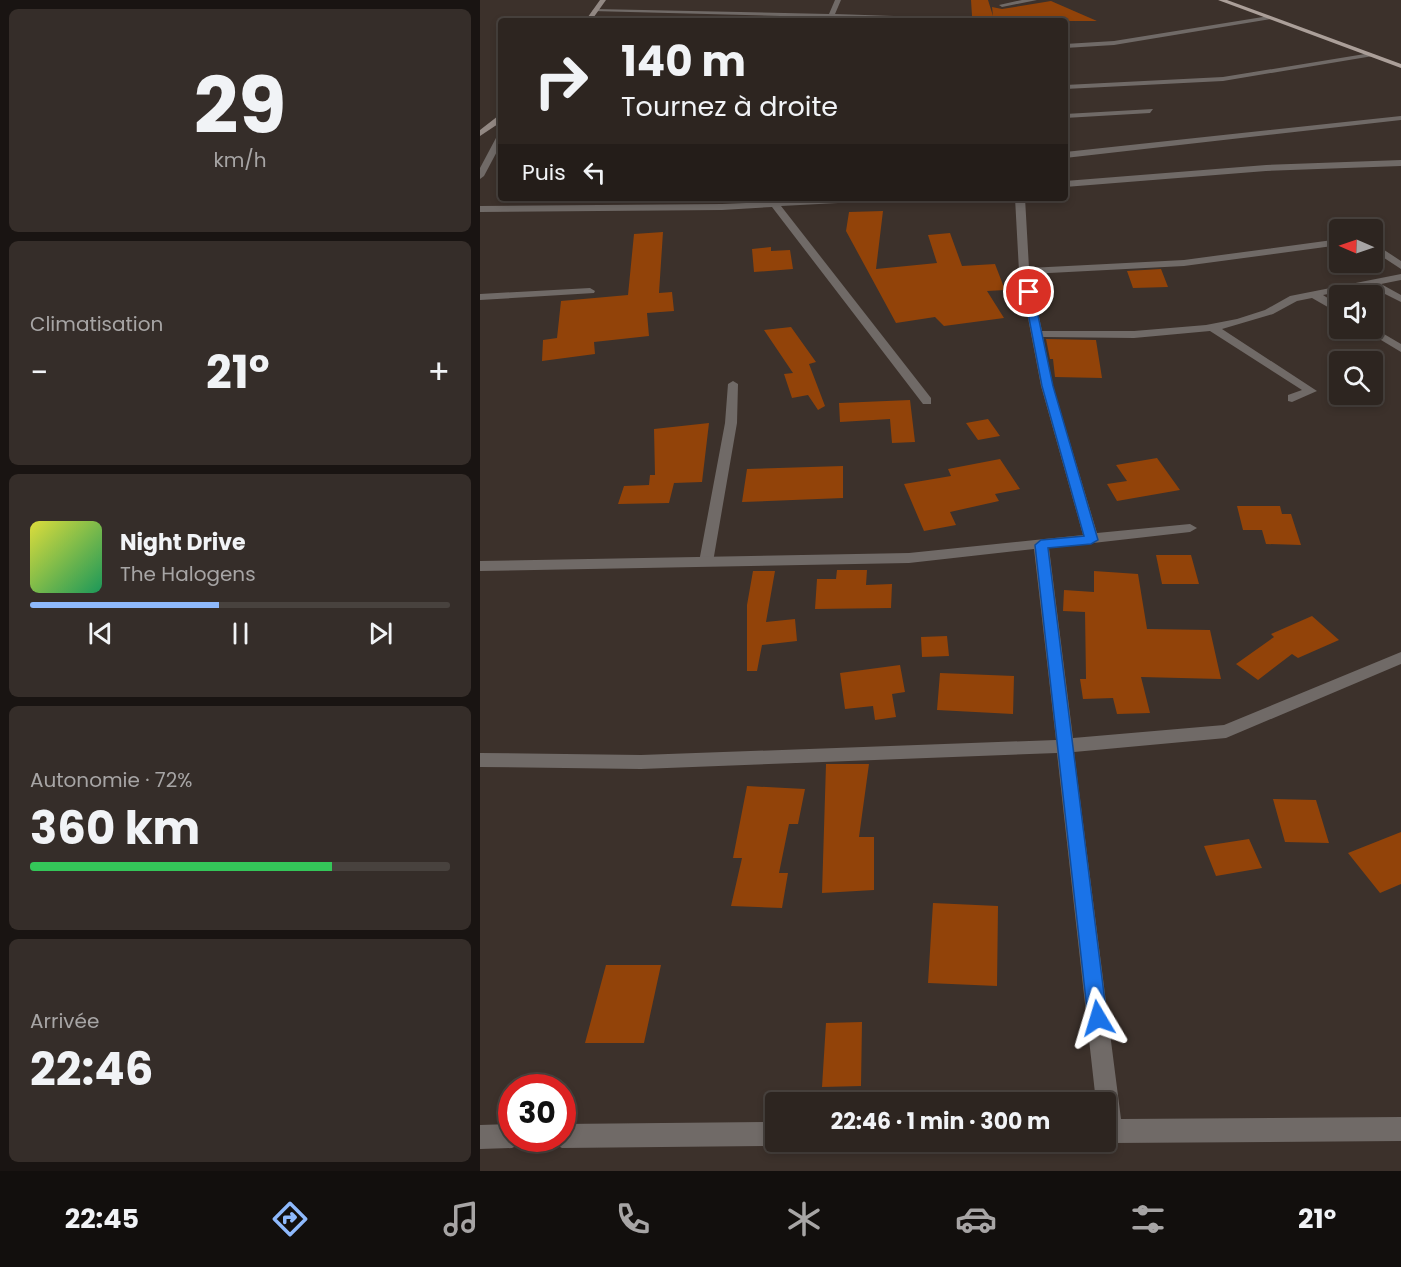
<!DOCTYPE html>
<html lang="fr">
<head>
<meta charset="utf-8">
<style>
  :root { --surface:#2d2520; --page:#352d29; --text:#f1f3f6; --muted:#a7a5a5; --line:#48423e; --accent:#8eb9fc }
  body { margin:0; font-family:Poppins,sans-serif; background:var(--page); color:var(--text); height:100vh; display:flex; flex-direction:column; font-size:22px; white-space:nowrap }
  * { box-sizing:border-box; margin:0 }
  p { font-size:20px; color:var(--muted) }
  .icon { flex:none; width:33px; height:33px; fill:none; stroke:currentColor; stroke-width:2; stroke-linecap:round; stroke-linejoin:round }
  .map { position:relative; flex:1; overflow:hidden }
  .panel { display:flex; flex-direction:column; gap:9px; padding:9px; background:#191412; width:480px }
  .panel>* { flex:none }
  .hud { position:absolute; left:18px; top:18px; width:570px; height:183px; border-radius:6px; box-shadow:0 3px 9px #0003,0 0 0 2px var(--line); background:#2d2520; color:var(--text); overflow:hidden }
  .needle { width:39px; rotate:272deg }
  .tools { position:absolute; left:849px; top:219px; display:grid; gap:12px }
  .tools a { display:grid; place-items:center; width:54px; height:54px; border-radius:6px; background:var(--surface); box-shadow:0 3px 9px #0003,0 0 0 2px var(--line); font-size:30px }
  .speed { position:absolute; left:18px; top:1074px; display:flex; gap:12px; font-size:30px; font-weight:700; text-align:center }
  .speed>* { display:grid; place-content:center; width:78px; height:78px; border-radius:50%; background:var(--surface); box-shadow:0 3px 9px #0003,0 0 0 2px var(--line); line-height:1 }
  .speed .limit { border:9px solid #d22; background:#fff; color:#111 }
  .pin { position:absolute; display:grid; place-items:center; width:51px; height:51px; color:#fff; margin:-26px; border:3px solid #fff; border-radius:50%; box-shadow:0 2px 6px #0007 }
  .me { position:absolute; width:66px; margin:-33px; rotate:353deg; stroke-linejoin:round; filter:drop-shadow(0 0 4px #0008) }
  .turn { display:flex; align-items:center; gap:21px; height:126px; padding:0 24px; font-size:27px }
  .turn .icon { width:78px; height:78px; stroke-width:2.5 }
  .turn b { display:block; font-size:42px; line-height:51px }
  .then { display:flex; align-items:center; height:57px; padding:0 24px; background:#0003; gap:12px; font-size:22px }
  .big { font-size:45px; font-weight:700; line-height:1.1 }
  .panel .widget { flex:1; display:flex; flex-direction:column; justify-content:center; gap:9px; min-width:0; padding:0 21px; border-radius:9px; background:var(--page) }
  .panel .dial { align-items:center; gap:0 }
  .dial b { font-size:78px; line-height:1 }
  .song { display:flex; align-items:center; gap:18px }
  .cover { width:72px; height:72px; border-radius:9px; background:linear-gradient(135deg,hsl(60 70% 55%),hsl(150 70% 35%)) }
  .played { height:6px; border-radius:3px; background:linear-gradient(90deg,var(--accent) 45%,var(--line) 45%) }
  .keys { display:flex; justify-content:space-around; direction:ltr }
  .heat { display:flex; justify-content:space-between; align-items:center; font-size:33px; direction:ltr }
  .charge { height:9px; border-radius:4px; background:linear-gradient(90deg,#34c759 72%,var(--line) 0) }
  .trip { position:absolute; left:285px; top:1092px; width:351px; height:60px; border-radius:6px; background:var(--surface); box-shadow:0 3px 9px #0003,0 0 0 2px var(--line); font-weight:700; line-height:60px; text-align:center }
  .tab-bar { display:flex; height:96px; justify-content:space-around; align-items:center; background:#120f0d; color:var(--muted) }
  .tab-bar .icon { width:42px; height:42px }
  .tab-bar .selected { color:var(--accent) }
  .tab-bar b { font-size:27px; color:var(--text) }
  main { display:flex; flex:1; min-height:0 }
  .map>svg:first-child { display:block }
  .building { fill:#924309 }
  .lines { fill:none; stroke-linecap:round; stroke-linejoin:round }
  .lane { fill:#706a67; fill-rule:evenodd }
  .street { fill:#706a67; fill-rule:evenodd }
  .secondary { fill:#928883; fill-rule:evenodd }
  .primary { fill:#ab9f99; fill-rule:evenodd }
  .route { fill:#1a73e8; stroke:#114b97; stroke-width:1.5 }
</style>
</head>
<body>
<main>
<section class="panel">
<div class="widget dial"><b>29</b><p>km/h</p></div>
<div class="widget"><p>Climatisation</p>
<div class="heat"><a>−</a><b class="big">21°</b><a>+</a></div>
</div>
<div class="widget">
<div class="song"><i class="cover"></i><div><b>Night Drive</b><p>The Halogens</p></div></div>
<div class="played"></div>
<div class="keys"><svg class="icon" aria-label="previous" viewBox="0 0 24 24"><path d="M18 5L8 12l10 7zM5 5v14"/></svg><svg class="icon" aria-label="pause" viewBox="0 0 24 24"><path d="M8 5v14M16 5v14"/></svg><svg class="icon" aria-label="next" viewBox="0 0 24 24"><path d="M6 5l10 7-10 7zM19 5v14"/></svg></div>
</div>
<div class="widget"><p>Autonomie · 72%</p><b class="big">360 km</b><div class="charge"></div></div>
<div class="widget"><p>Arrivée</p><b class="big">22:46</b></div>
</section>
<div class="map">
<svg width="921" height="1171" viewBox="0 0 921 1171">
  <rect width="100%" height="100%" fill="#3c312b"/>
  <path class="building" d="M491,0H508L513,16L512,7L522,9L571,1L617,21H534L532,18L492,16Z
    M403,211L396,269L457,263L448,235L470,233L482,266L515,264L525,290L507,291L524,318L464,326L455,317L416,323L366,231L369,212Z
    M183,232L179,293L192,292L194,311L167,313L169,336L114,342L115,354L62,361L63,340L77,338L81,301L148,295L154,234Z
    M291,247V251L310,250L313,269L274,272L272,249Z
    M681,269L688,287L653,288L647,271Z
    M311,327L336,362L329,364L345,406L338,410L328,395L312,398L304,374L313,373L284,330Z
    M566,339L616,340L622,378L575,377L573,359H570Z
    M430,400L435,442L412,443L410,419L360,422L359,403Z
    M508,419L520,436L498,440L486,423Z
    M229,423L222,482L194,483L189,503L138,504L144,486L169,485L170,475H175L174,429Z
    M677,458L700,490L637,501L627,484L647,481L636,465Z
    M520,459L540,489L515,494L519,501L470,512L476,525L444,531L424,484L471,476L468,469Z
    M363,466V498L262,502L267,469Z
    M757,506H800L802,514H811L821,545L786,544L782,530H763Z
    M676,555H711L719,584H682Z
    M357,570H387L386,585L412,584L411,608L335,609L337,579H356Z
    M273,571H295L286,622L315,619L317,641L282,645L277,671H267V605Z
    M614,571L658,574L667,629L730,630L741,679L661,677L670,713L637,714L633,698L603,699L600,679H606L605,612L583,611L584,590L614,592Z
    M832,616L859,640L818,658L812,654L778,680L756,664L794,637L791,634Z
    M467,636L469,656L442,657L441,637Z
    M420,665L425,692L412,694L416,717L395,720L393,706L365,709L360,673Z
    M460,673L534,676L533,714L457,710Z
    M346,764H389L379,837H394V890L342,893Z
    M267,786L325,789L318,824H309L299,873H308L302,908L251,906L262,858H253Z
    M793,799L836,800L849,843L805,842Z
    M921,832V884L900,893L868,853Z
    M769,839L782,868L736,876L724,846Z
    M453,903L518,906L517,986L448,983Z
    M126,965H181L164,1043H105Z
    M382,1022L381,1086L342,1087L346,1023Z"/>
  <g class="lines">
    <path class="lane" d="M253,381L258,384L257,423L233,562L226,566L219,562L245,423L248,384Z"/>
    <path class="street" d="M355,0H361L355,14L532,20L488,21L112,11L115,9L349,14Z
      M542,0H557L522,7L519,5Z
      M789,16L791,19L634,45L585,48V44L634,41Z
      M891,53L893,56L743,81L585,89V85L743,77Z
      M673,109L670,113L585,118V114Z
      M921,116V120L585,158V152Z
      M21,134V144L4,176L0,179V168L17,136Z
      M921,160V166L786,171L585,187V181L786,165Z
      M287,198H295L297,201L401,198L396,201L301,206L451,398V404H443L292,207L242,210L0,212V206L242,204L288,202Z
      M535,198H545L549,268L704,260L860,239V245L704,266L550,274L562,331H654L726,325L757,319L785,310L810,296L921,274V280L901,284L921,295V302L889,286L843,295L860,306V314L832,298L817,301L793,314L742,329L837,391L812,402L808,401V395L822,390L730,331L654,338L563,337L573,386L617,533L710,524L717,528L710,532L569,548L593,738L744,725L921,652V664L746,738L594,752L641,1119L921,1117V1141L631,1143L623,1142H626V1102H616L577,753L161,769L0,767V753L161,755L576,740L554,549L429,563L0,571V561L429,553L603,535L561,386L539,271Z
      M892,242L921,261V269L892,250Z
      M110,288L115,291L114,293L0,300V294Z
      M892,327L921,344V352L881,328Z
      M296,1122V1142H305L296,1146L82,1148L74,1144L71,1138H82V1124Z
      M32,1124V1138H43L40,1144L32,1148L0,1149V1125Z"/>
    <path class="secondary" d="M120,0H126L111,21H105Z
      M18,116H21V122L0,136V130Z"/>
    <path class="primary" d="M738,0H747L921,64V68Z"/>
  </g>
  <path class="route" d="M549,289L553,292L573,386L618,540L611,544L568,548L627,1018L625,1025L618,1028L611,1025L608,1018L555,545L561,540L604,536L562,386L544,292Z"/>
</svg>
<div class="tools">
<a><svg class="needle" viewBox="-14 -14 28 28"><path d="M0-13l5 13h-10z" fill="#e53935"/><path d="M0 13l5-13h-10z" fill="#a7a5a5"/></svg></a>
<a><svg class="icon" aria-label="sound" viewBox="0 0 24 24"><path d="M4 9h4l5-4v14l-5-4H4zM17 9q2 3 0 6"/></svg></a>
<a><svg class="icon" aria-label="search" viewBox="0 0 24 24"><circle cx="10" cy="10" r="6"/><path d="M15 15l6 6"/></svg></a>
</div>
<div class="speed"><div class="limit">30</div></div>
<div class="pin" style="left:549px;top:292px;background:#d93025"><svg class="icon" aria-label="arrive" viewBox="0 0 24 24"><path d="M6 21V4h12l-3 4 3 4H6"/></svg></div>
<svg class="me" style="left:618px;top:1018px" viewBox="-20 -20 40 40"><path d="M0-17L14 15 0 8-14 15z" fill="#1a73e8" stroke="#fff" stroke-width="4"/></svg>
<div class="trip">22:46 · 1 min · 300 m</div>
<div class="hud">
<div class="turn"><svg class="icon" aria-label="right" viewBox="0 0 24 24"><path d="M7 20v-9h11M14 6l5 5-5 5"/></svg><div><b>140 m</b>Tournez à droite</div></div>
<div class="then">Puis<svg class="icon" aria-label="left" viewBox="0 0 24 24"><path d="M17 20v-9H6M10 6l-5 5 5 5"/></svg></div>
</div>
</div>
</main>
<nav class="tab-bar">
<b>22:45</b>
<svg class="icon selected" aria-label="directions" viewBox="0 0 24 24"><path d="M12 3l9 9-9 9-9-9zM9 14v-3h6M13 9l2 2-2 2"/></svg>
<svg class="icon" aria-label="music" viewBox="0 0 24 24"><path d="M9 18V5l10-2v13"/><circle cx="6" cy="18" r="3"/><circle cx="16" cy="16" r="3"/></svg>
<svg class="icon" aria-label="phone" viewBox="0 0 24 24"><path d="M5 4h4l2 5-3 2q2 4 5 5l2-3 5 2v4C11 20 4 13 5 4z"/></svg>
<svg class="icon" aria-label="climate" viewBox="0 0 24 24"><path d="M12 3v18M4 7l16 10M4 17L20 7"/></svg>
<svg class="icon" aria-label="car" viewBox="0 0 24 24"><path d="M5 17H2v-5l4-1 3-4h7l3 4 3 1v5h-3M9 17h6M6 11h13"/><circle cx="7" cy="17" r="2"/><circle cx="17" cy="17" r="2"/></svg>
<svg class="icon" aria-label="filters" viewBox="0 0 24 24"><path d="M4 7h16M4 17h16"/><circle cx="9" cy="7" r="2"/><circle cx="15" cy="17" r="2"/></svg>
<b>21°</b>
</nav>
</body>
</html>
